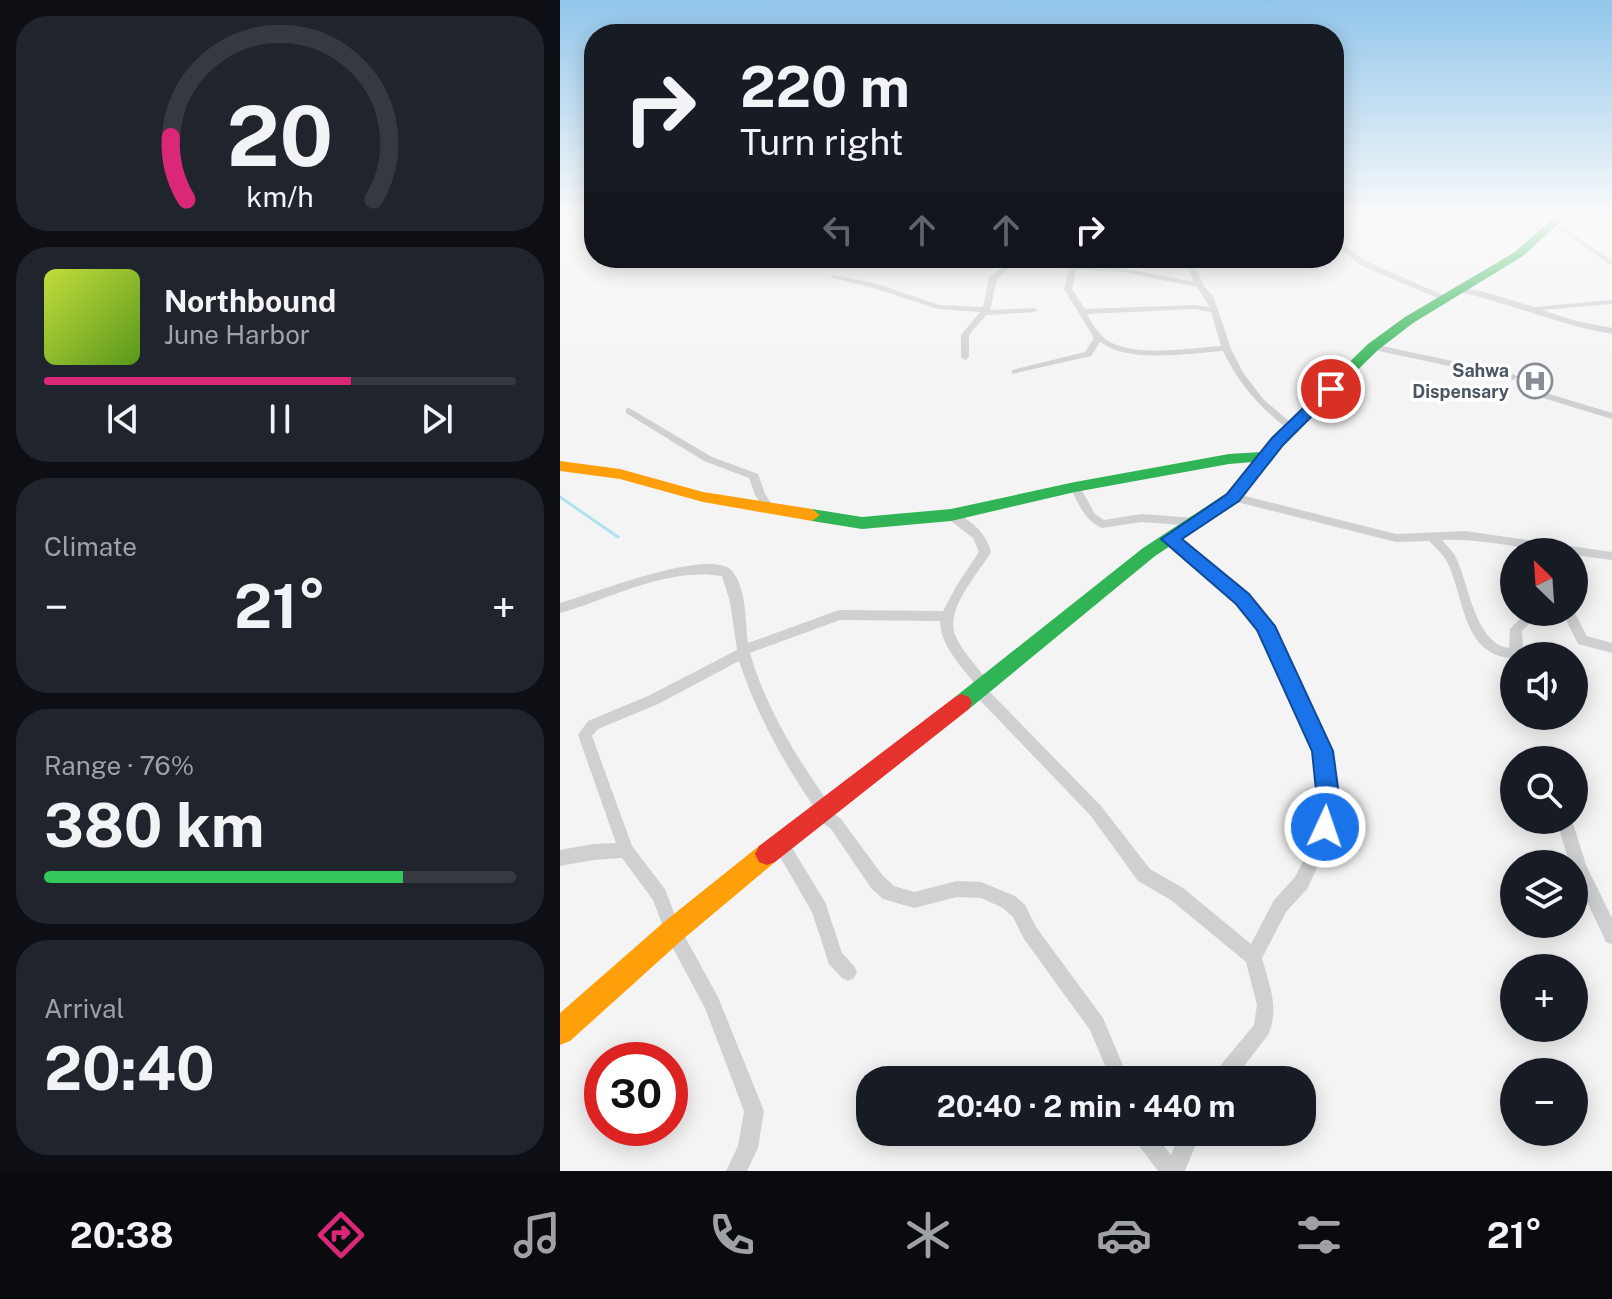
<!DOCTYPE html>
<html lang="en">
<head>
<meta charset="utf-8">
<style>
  :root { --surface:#171b24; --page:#20242c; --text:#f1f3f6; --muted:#9ea1a6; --line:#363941; --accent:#db2777 }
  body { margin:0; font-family:"Public Sans",sans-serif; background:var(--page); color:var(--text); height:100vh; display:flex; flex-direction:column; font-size:30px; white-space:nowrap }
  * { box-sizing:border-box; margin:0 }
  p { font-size:26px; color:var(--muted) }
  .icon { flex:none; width:44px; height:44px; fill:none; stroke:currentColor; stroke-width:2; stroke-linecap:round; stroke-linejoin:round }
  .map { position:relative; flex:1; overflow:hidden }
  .panel { display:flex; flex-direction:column; gap:16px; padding:16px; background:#0d0f14; width:560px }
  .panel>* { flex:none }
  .hud { position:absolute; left:24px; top:24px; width:760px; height:244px; border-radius:32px; box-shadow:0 4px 20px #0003; background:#171b24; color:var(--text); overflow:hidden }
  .needle { width:52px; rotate:335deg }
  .tools { position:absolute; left:940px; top:538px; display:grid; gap:16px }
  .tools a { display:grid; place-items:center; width:88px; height:88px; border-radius:50%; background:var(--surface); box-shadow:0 4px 20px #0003; font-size:40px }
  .speed { position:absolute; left:24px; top:1042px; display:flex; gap:16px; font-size:40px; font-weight:700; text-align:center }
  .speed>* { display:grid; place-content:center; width:104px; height:104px; border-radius:50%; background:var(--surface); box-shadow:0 4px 20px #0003; line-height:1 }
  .speed .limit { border:12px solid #d22; background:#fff; color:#111 }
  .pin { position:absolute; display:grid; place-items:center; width:68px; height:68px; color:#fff; margin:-34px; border:4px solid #fff; border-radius:50%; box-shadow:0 2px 8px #0007 }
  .me { position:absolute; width:88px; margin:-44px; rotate:3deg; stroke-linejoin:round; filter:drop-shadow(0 0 6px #0008) }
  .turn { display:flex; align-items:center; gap:28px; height:168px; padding:0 24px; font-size:36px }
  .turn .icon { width:104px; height:104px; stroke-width:2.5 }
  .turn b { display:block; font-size:56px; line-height:68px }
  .lanes { display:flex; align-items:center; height:76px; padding:0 24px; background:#0003; justify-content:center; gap:40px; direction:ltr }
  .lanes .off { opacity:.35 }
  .big { font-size:60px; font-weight:700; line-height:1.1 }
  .panel .card { flex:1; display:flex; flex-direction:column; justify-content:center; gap:12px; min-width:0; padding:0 28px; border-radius:32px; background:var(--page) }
  .panel .dial { align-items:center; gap:0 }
  .dial svg { height:208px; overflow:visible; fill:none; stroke:var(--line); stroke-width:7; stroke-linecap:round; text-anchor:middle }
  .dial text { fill:var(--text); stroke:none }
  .song { display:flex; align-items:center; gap:24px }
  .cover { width:96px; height:96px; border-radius:12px; background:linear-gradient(135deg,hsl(70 70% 55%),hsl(90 70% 35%)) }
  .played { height:8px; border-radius:4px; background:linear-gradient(90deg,var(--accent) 65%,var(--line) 65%) }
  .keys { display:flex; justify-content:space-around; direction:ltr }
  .heat { display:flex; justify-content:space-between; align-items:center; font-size:44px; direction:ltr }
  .charge { height:12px; border-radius:6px; background:linear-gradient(90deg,#34c759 76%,var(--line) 0) }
  .trip { position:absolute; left:296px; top:1066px; width:460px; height:80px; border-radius:32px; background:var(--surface); box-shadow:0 4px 20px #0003; font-weight:700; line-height:80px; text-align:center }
  .tab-bar { display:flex; height:128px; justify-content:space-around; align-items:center; background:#090b0e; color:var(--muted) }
  .tab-bar .icon { width:56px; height:56px }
  .tab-bar .on { color:var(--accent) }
  .tab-bar b { font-size:36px; color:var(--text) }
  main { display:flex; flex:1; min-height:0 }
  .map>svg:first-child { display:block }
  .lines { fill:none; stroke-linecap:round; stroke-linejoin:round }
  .stream { stroke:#aee2f0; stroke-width:3 }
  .street { fill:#ced0d2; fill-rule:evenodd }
  .fast { fill:#30b455; fill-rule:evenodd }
  .slow { fill:#ff9f0a; fill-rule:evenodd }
  .jam { fill:#e5322d; fill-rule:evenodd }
  .route { fill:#1a73e8; stroke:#114b97; stroke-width:2 }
  .labels { text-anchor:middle; stroke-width:7; stroke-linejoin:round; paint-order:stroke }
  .far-poi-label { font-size:18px; font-weight:bold; fill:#4a5661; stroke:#fff; text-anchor:end }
</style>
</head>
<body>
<main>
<section class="panel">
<div class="card dial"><svg viewBox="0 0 100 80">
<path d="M14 69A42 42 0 1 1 86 69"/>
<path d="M14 69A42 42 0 0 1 8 45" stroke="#db2777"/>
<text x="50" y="56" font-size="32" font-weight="700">20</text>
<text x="50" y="72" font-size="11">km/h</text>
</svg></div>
<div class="card">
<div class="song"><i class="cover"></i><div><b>Northbound</b><p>June Harbor</p></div></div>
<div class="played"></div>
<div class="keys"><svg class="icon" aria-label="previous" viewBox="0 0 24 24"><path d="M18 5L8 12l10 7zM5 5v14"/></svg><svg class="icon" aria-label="pause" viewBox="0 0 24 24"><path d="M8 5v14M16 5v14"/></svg><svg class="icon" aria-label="next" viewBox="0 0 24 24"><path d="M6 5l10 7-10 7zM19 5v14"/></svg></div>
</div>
<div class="card"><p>Climate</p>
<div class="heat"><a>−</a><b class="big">21°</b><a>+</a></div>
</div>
<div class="card"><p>Range · 76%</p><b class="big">380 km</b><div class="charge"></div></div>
<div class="card"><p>Arrival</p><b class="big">20:40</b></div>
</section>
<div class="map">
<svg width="1052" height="1171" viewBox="0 0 1052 1171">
  <rect width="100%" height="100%" fill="#f4f4f4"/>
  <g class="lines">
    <path class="stream" d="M0,497L58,537"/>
    <path class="street" d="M26,215H33L34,223Z
      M953,215H959V219L988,232L981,234L954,221Z
      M993,223H997L1052,261V266L993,225Z
      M774,237L806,261L889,298L882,300L800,265L774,243Z
      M440,258H451L462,262L563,268L634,282L623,258H631L643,284L654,298L671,349L684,374L704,400L736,427L731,430L728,429C699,407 679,384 663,351C628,353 570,364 540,342L531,356L452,374V370L525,352L534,338L504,289L509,269L461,266L454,264L437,279L430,310L474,308L478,310L474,312L426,315L409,335V357L405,360L401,357V335L420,312L378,309L313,288L270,277L274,275L318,284L379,305L423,307L429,278L448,262ZM516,270L563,272L637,287L650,307L635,305L525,309L512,289ZM635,309L651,312L661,346C630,348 581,357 552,343C540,337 533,326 527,314Z
      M895,287L921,291L974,307L1052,300V304L982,310L1016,321L1052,328V334C998,325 948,302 895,291Z
      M813,344L953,374L958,377L953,380L810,349L809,347Z
      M973,389L1052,413V419L970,394L968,392Z
      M69,408L152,457L198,474L205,494L215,509L214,512H206L195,495L189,478L144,461L66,413V409Z
      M515,483L519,485L535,514L544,520L581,514L636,518L642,522L636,526L581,522L542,528C524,520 519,504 510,487Z
      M673,493L836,534L905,531L1052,552V560L1014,555V552C970,552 926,538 882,540C887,546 894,552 897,560C909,586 916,644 949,648L950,629L967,612H981L962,631L963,647L958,656H954L953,658C901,656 905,595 886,560C882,553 875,547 869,541L836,542L669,500L668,497Z
      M391,511C410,519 426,532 431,552C418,574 385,609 395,635C402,652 417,666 428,681L430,685L427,689L541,806L590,869L623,888L691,944L714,900L735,877L753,842L762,810L756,751L700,629L679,602L606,542L604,539L606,536H614L687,596L709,623L770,751L778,810L768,844L747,889L726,912L702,958C709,984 720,1009 708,1035L673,1080H652L654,1073L694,1025L697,1005L686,962L611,900L578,881L531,816L413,693L411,689L415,684C401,666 380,645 380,621L280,620L190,653C206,708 236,757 269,803L272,808L270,811L281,819L323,876L334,886L354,892L397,881L421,882L455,896L465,905L476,927L543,1018L569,1080H551L530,1030L464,939L453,917L443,908L421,898L397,897L354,908L323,899L311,888L271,829L254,817L251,812L254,807C223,762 196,713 179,661L98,704L38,729L32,736L72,846L105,889L119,926L158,997L204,1111L198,1148L187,1171H166L178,1146L184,1111L145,1008L107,937L93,900L62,858L33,860L0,866V850L33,844L56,843L18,735L28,721L88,696L177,650L170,602L162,576C107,567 52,598 0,613V603C29,595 151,546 172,571C187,589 185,621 188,643L279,610L383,611L397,585L419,552L413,538L387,518L385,515Z
      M1002,612H1014L1027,636L1052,643V653L1018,644Z
      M996,820H1012L1026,865L1052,918V944L1046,942L1014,874V864H1010Z
      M220,836L226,838L265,902L282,953L294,966L297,972L294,978L288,981L282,978L269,964L252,912L212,843L214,838Z
      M571,1132H593L611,1155L621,1132H641L625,1171H598L574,1139Z"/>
    <path class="fast" d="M996,215H1008L963,256L853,323L818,350L736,430L679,501L595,556L409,709L402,712L395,709L392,703L395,697L583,548L667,493L693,462L669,464L515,492L391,521L302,529L252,521L244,515L252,509L302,517L391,509L515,482L669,454L702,452L726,424L808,344L845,317L955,252Z"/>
    <path class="slow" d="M0,461L60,469L143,492L252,509L260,515L252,521L143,502L60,479L0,471Z
      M207,843L215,846L219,854L215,862L122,940L10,1041L0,1045V1013L104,922L199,846Z"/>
    <path class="jam" d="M402,694L409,697L412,703L409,709L215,862L207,865L199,862L195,854L199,846L395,697Z"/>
  </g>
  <linearGradient id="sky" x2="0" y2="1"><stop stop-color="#91c6eb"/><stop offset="0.57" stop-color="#fafafa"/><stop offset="1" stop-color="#fafafa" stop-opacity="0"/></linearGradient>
  <rect width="1052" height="379" fill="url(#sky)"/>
  <path class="route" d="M771,384L776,386V392L723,445L679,501L622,539L689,594L715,626L773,751L781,810L773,835L765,838L757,835L754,827L758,810L752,751L697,630L676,604L601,539L667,494L712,438L766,386Z"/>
  <defs>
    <g id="hospital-ring" transform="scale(1.8)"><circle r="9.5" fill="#fff" stroke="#868d94" stroke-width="1.5"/><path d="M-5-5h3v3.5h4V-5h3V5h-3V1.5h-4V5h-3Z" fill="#868d94"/></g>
  </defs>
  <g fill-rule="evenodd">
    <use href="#hospital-ring" x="975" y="381"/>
  </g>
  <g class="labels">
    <g class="far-poi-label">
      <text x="949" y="377">Sahwa<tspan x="949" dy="21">Dispensary</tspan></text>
    </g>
  </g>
</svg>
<div class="tools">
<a><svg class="needle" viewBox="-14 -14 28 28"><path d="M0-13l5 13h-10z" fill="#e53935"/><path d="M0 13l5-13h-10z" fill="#9ea1a6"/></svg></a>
<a><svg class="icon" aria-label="sound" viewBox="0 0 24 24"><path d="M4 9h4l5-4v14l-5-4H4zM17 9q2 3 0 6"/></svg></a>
<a><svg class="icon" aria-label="search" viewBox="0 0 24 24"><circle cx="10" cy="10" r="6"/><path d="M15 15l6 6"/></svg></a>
<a><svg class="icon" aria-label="layers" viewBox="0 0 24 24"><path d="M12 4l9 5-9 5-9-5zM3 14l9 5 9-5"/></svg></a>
<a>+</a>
<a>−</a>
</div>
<div class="speed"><div class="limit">30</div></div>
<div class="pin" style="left:771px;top:389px;background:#d93025"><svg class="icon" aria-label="arrive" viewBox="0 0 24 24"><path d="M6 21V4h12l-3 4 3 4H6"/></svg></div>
<svg class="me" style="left:765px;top:827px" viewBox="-20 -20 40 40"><circle r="17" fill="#1a73e8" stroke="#fff" stroke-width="3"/><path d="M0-11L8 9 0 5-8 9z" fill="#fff"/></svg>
<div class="trip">20:40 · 2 min · 440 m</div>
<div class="hud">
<div class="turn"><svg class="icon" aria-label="right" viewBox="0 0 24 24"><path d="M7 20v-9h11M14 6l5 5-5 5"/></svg><div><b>220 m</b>Turn right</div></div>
<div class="lanes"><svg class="icon off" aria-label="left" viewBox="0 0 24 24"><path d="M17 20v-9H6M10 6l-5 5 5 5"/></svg><svg class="icon off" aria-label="ahead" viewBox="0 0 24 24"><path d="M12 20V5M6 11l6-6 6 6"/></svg><svg class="icon off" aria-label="ahead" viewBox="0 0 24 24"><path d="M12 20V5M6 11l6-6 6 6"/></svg><svg class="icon" aria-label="right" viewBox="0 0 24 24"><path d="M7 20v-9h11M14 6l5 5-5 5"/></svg></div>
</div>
</div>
</main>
<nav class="tab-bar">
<b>20:38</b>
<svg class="icon on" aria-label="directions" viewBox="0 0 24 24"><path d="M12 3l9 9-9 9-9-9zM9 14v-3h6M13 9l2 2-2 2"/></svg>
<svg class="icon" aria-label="music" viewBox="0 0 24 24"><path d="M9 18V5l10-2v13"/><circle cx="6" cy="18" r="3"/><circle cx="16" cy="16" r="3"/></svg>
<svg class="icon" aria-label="phone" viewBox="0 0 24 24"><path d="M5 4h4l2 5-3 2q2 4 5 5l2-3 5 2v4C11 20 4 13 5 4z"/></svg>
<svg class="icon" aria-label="climate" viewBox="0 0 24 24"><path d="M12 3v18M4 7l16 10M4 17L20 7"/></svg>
<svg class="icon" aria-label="car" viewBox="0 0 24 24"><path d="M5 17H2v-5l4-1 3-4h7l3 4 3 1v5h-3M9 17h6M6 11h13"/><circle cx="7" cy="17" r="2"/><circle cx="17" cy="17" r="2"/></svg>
<svg class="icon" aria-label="filters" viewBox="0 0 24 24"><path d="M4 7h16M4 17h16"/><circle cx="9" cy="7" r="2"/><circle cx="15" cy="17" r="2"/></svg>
<b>21°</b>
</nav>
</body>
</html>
